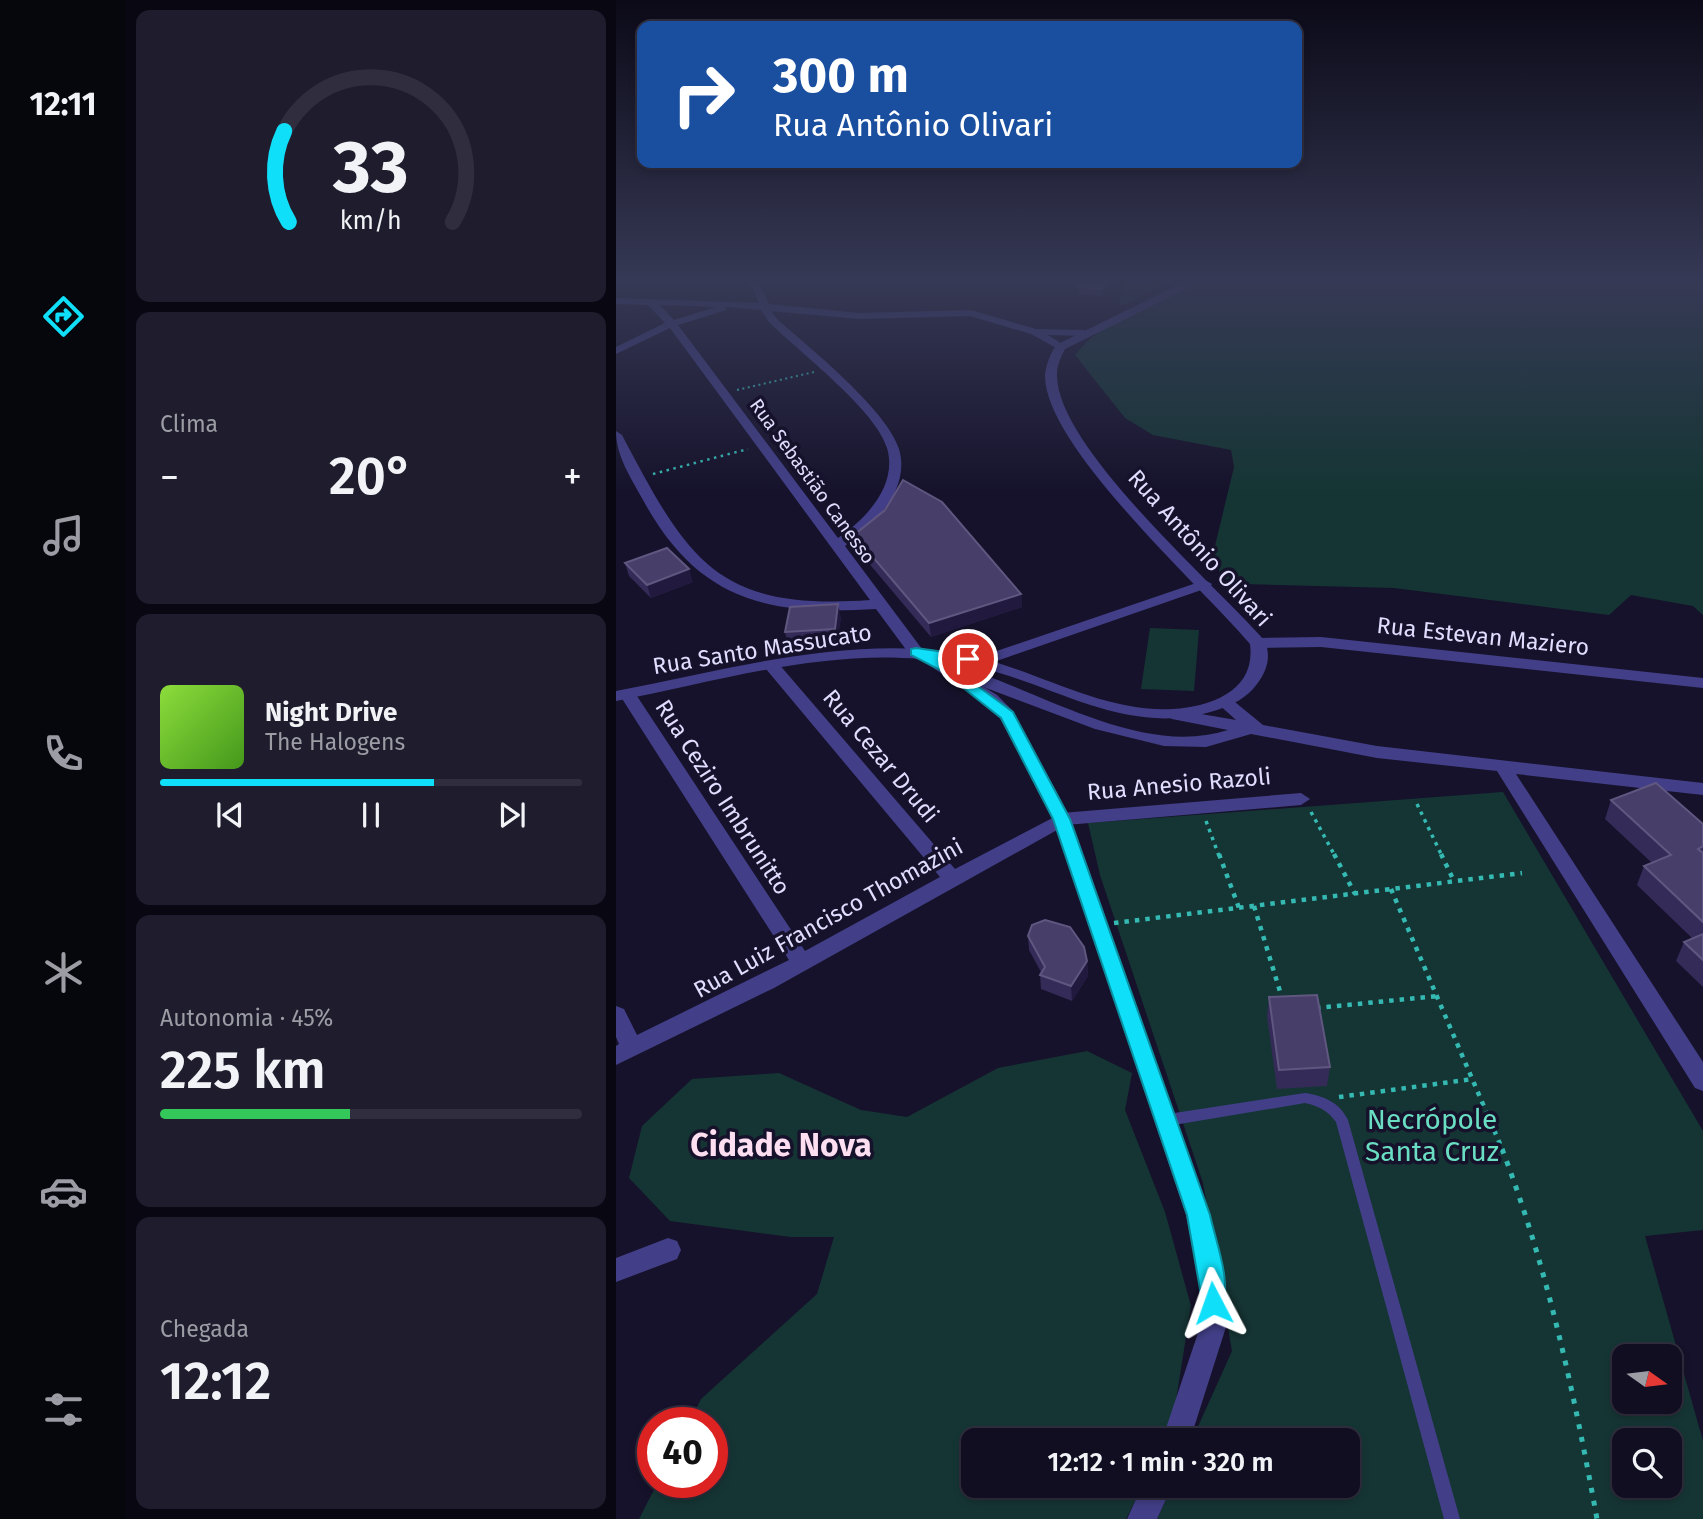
<!DOCTYPE html>
<html lang="pt">
<head>
<meta charset="utf-8">
<style>
  :root { --surface:#100e20; --page:#1e1c2d; --text:#f1f3f6; --muted:#9c9ca5; --line:#302e3e; --accent:#0fdff8 }
  body { margin:0; font-family:"Fira Sans",sans-serif; background:var(--page); color:var(--text); height:100vh; display:flex; flex-direction:column; font-size:26px; white-space:nowrap }
  * { box-sizing:border-box; margin:0 }
  p { font-size:23px; color:var(--muted) }
  .icon { flex:none; width:38px; height:38px; fill:none; stroke:currentColor; stroke-width:2; stroke-linecap:round; stroke-linejoin:round }
  .map { position:relative; flex:1; overflow:hidden }
  .drawer { display:flex; flex-direction:column; gap:10px; padding:10px; background:#090812; width:490px }
  .drawer>* { flex:none }
  .top-card { position:absolute; left:21px; top:21px; width:665px; height:147px; border-radius:14px; box-shadow:0 4px 10px #0003,0 0 0 2px var(--line); background:#1a4fa0; color:#fff; overflow:hidden }
  .needle { width:46px; rotate:104deg }
  .controls { position:absolute; left:996px; top:1344px; display:grid; gap:14px }
  .controls a { display:grid; place-items:center; width:70px; height:70px; border-radius:14px; background:var(--surface); box-shadow:0 4px 10px #0003,0 0 0 2px var(--line); font-size:35px }
  .speed { position:absolute; left:21px; top:1407px; display:flex; gap:14px; font-size:35px; font-weight:700; text-align:center }
  .speed>* { display:grid; place-content:center; width:91px; height:91px; border-radius:50%; background:var(--surface); box-shadow:0 4px 10px #0003,0 0 0 2px var(--line); line-height:1 }
  .speed .limit { border:10px solid #d22; background:#fff; color:#111 }
  .pin { position:absolute; display:grid; place-items:center; width:60px; height:60px; color:#fff; margin:-30px; border:4px solid #fff; border-radius:50%; box-shadow:0 2px 7px #0007 }
  .me { position:absolute; width:77px; margin:-38px; rotate:356deg; stroke-linejoin:round; filter:drop-shadow(0 0 5px #0008) }
  .turn { display:flex; align-items:center; gap:24px; height:147px; padding:0 21px; font-size:32px }
  .turn .icon { width:91px; height:91px; stroke-width:2.5 }
  .turn b { display:block; font-size:49px; line-height:60px }
  .big { font-size:52px; font-weight:600; line-height:1.1 }
  .drawer .widget { flex:1; display:flex; flex-direction:column; justify-content:center; gap:10px; min-width:0; padding:0 24px; border-radius:14px; background:var(--page) }
  .drawer .dial { align-items:center; gap:0 }
  .dial svg { height:182px; overflow:visible; fill:none; stroke:var(--line); stroke-width:7; stroke-linecap:round; text-anchor:middle }
  .dial text { fill:var(--text); stroke:none }
  .song { display:flex; align-items:center; gap:21px }
  .cover { width:84px; height:84px; border-radius:10px; background:linear-gradient(135deg,hsl(90 70% 55%),hsl(100 70% 35%)) }
  .played { height:7px; border-radius:4px; background:linear-gradient(90deg,var(--accent) 65%,var(--line) 65%) }
  .keys { display:flex; justify-content:space-around; direction:ltr }
  .heat { display:flex; justify-content:space-between; align-items:center; font-size:38px; direction:ltr }
  .charge { height:10px; border-radius:5px; background:linear-gradient(90deg,#34c759 45%,var(--line) 0) }
  .trip { position:absolute; left:345px; top:1428px; width:399px; height:70px; border-radius:14px; background:var(--surface); box-shadow:0 4px 10px #0003,0 0 0 2px var(--line); font-weight:600; line-height:70px; text-align:center }
  main { display:flex; flex:1; min-height:0 }
  .tab-bar { display:flex; flex-direction:column; width:126px; justify-content:space-around; align-items:center; background:#06060d; color:var(--muted) }
  .tab-bar .icon { width:49px; height:49px }
  .tab-bar .selected { color:var(--accent) }
  .tab-bar b { font-size:32px; color:var(--text) }
  .map>svg:first-child { display:block }
  .green { fill:#153534; fill-rule:evenodd }
  .lines { fill:none; stroke-linecap:round; stroke-linejoin:round }
  .path-far4 { stroke:#35bab3; stroke-width:2; stroke-dasharray:2 3.5; stroke-linecap:butt }
  .path-far3 { stroke:#35bab3; stroke-width:2.5; stroke-dasharray:2.5 4.5; stroke-linecap:butt }
  .path-far2 { stroke:#35bab3; stroke-width:3.5; stroke-dasharray:3.5 5; stroke-linecap:butt }
  .path-far1 { stroke:#35bab3; stroke-width:4.5; stroke-dasharray:4.5 6; stroke-linecap:butt }
  .path { stroke:#35bab3; stroke-width:5; stroke-dasharray:5 8; stroke-linecap:butt }
  .service { fill:#423f88; fill-rule:evenodd }
  .minor { fill:#423f88; fill-rule:evenodd }
  .tertiary { fill:#423f88; fill-rule:evenodd }
  .wall { fill:#352b58 }
  .shaded-wall { fill:#21193e }
  .building { fill:#473e69; stroke:#605781; stroke-width:2 }
  .route { fill:#0fdff8; stroke:#0a91a1; stroke-width:2 }
  .labels { text-anchor:middle; stroke-width:7; stroke-linejoin:round; paint-order:stroke }
  .far-street-label { font-size:19px; fill:#e1ddfe; stroke:#16122b }
  .street-label { font-size:23px; fill:#e1ddfe; stroke:#16122b }
  .near-park-label { font-size:28px; fill:#69dec2; stroke:#16122b }
  .near-quarter-label { font-size:32px; font-weight:bold; fill:#fedff2; stroke:#16122b }
</style>
</head>
<body>
<main>
<nav class="tab-bar">
<b>12:11</b>
<svg class="icon selected" aria-label="directions" viewBox="0 0 24 24"><path d="M12 3l9 9-9 9-9-9zM9 14v-3h6M13 9l2 2-2 2"/></svg>
<svg class="icon" aria-label="music" viewBox="0 0 24 24"><path d="M9 18V5l10-2v13"/><circle cx="6" cy="18" r="3"/><circle cx="16" cy="16" r="3"/></svg>
<svg class="icon" aria-label="phone" viewBox="0 0 24 24"><path d="M5 4h4l2 5-3 2q2 4 5 5l2-3 5 2v4C11 20 4 13 5 4z"/></svg>
<svg class="icon" aria-label="climate" viewBox="0 0 24 24"><path d="M12 3v18M4 7l16 10M4 17L20 7"/></svg>
<svg class="icon" aria-label="car" viewBox="0 0 24 24"><path d="M5 17H2v-5l4-1 3-4h7l3 4 3 1v5h-3M9 17h6M6 11h13"/><circle cx="7" cy="17" r="2"/><circle cx="17" cy="17" r="2"/></svg>
<svg class="icon" aria-label="filters" viewBox="0 0 24 24"><path d="M4 7h16M4 17h16"/><circle cx="9" cy="7" r="2"/><circle cx="15" cy="17" r="2"/></svg>
</nav>
<section class="drawer">
<div class="widget dial"><svg viewBox="0 0 100 80">
<path d="M14 69A42 42 0 1 1 86 69"/>
<path d="M14 69A42 42 0 0 1 12 29" stroke="#0fdff8"/>
<text x="50" y="56" font-size="32" font-weight="700">33</text>
<text x="50" y="72" font-size="11">km/h</text>
</svg></div>
<div class="widget"><p>Clima</p>
<div class="heat"><a>−</a><b class="big">20°</b><a>+</a></div>
</div>
<div class="widget">
<div class="song"><i class="cover"></i><div><b>Night Drive</b><p>The Halogens</p></div></div>
<div class="played"></div>
<div class="keys"><svg class="icon" aria-label="previous" viewBox="0 0 24 24"><path d="M18 5L8 12l10 7zM5 5v14"/></svg><svg class="icon" aria-label="pause" viewBox="0 0 24 24"><path d="M8 5v14M16 5v14"/></svg><svg class="icon" aria-label="next" viewBox="0 0 24 24"><path d="M6 5l10 7-10 7zM19 5v14"/></svg></div>
</div>
<div class="widget"><p>Autonomia · 45%</p><b class="big">225 km</b><div class="charge"></div></div>
<div class="widget"><p>Chegada</p><b class="big">12:12</b></div>
</section>
<div class="map">
<svg width="1087" height="1519" viewBox="0 0 1087 1519">
  <rect width="100%" height="100%" fill="#16122b"/>
  <path class="green" d="M509,279H561L505,306L503,300Z
    M589,279H1087V615L1077,606L1015,595L993,615L778,588L627,584L605,578L598,550L618,467L615,450L537,435L509,418L459,355C486,319 548,293 589,279Z
    M534,628L583,630L578,691L525,689Z
    M887,792L1087,1131V1230L1029,1236L1087,1441V1519H541L556,1486H732V1440H576L616,1351L587,1183L484,875L472,823ZM1008,1356H1054V1402H1008ZM1008,1440H1054V1486H1008Z
    M471,1051L516,1073L509,1110L549,1212L575,1306L555,1431L551,1440H357V1486H527L510,1519H23L42,1482H96V1423H73L85,1399L201,1294L218,1237H175L54,1221L13,1178L26,1126L76,1079L163,1073L245,1110L291,1117L382,1068Z"/>
  <g class="lines">
    <path class="path-far4" d="M121,390L198,372"/>
    <path class="path-far3" d="M37,474L132,449"/>
    <path class="path-far2" d="M801,804L826,856
      M695,812L719,856
      M590,821L603,856"/>
    <path class="path-far1" d="M603,854L623,908
      M718,854L739,894
      M825,854L838,881
      M775,889L887,1151
      M638,906L666,998
      M498,923L906,873
      M700,1008L822,996
      M723,1097L857,1079"/>
    <path class="path" d="M886,1149C932,1269 958,1393 981,1519"/>
    <path class="service" d="M689,1093C708,1096 723,1102 732,1120L844,1519H828L720,1122C712,1111 703,1106 689,1103L552,1126L547,1124L546,1120L547,1116L552,1114Z"/>
    <path class="minor" d="M129,279L142,281L153,304L243,313L355,310L420,329L468,330L473,333L468,336L432,335L448,345L449,347L444,350L415,334L354,316L243,319L155,311L162,320C194,348 271,410 283,449C295,489 258,526 229,546L306,649L308,652L306,655H294L260,609C152,616 82,601 27,500C15,478 0,456 0,431L6,435C72,560 100,611 254,600L54,328L0,354V347L49,323L32,305L0,304V298L143,303L137,288ZM44,305L100,307L58,320ZM110,307L145,310L153,322C183,352 259,409 271,448C282,485 250,519 222,538L62,325L110,310Z
      M589,580L596,584L594,587L372,664H360L358,661L360,658Z
      M705,637L1087,678V688L705,647L642,648L634,643L642,638Z
      M156,661L162,663L339,869L446,813L685,793L694,799L685,805L450,825L158,988L0,1065V1046L3,1044L0,1037V1006L8,1009L21,1035L173,960L3,694L5,690H17L189,951L324,877L150,669L148,666L150,663Z
      M331,663C417,685 522,759 612,730L556,719L548,714L556,709L620,720L600,702L608,697L614,698L647,725L761,746L1087,783V795L900,774L1087,1062V1091L1079,1088L881,771L761,758L635,734L590,747L548,746L479,729L325,671L323,668L325,665Z
      M52,1238L61,1241L65,1250L61,1259L0,1282V1258Z"/>
    <path class="tertiary" d="M574,279H590L449,349C445,357 441,365 441,374C439,446 599,584 648,640C656,655 651,671 641,684C631,698 616,705 601,710C502,743 421,669 326,661L381,695L397,711L455,819L594,1215L609,1280L610,1327L574,1440H546L584,1327L583,1280L570,1215L437,819L384,718L369,703L304,659C203,650 99,682 0,701V691C110,670 224,637 336,652C412,663 479,713 557,709C597,706 640,690 634,644C586,587 428,446 429,375C430,364 435,353 440,345Z
      M526,1486H556L541,1519H511Z"/>
  </g>
  <path class="wall" d="M500,279L486,296L462,294V287Z
    M238,535L405,594L406,607L315,637L240,548Z
    M9,563L77,582L35,598L13,576Z
    M225,617L221,642L172,646L169,632Z
    M995,800L1087,824V987L1060,961L1068,942L1076,938L1021,885L1028,866L1036,863L989,819Z
    M412,936L471,961L472,976L456,1001L425,989L424,975L425,972L413,950Z
    M653,997L714,1067L711,1086L661,1089L651,1016Z"/>
  <path class="shaded-wall" d="M494,279H500L486,296V289Z
    M73,569L77,582L35,598L31,585Z
    M405,594L406,607L315,637L313,623Z
    M222,604L225,617L221,642L219,629Z
    M471,961L472,976L456,1001L455,986Z"/>
  <path class="building" d="M473,279H494L486,289L462,287Z
    M287,480L326,502L405,594L313,623L238,535L269,510Z
    M51,548L73,569L31,585L9,563Z
    M222,604L219,629L169,632L174,607Z
    M1040,783L1087,824V846L1082,849L1087,853V922L1028,866L1055,855L995,800Z
    M429,920L454,927L468,947L471,961L455,986L424,975L429,967L412,936L416,925Z
    M1087,934V960L1068,942Z
    M701,995L714,1067L663,1070L653,997Z"/>
  <linearGradient id="sky" x2="0" y2="1"><stop stop-color="#0c0a18"/><stop offset="0.57" stop-color="#363955"/><stop offset="1" stop-color="#363955" stop-opacity="0"/></linearGradient>
  <rect width="1087" height="492" fill="url(#sky)"/>
  <path class="route" d="M300,648L357,656L359,659L352,663L326,660L397,712L454,819L594,1215C600,1243 617,1284 605,1312L597,1315L588,1312L571,1215L437,819L385,718L326,671L295,655V649Z"/>
  <g class="labels">
    <g class="far-street-label">
      <text transform="translate(197 481) rotate(54)" y="7">Rua Sebastião Canesso</text>
    </g>
    <g class="street-label">
      <text transform="translate(584 548) rotate(48)" y="8">Rua Antônio Olivari</text>
      <text transform="translate(867 636) rotate(6)" y="8">Rua Estevan Maziero</text>
      <text transform="translate(146 649) rotate(-9)" y="8">Rua Santo Massucato</text>
      <text transform="translate(265 756) rotate(50)" y="8">Rua Cezar Drudi</text>
      <text transform="translate(563 784) rotate(-5)" y="8">Rua Anesio Razoli</text>
      <text transform="translate(107 797) rotate(57)" y="8">Rua Ceziro Imbrunitto</text>
      <text transform="translate(212 918) rotate(-29)" y="8">Rua Luiz Francisco Thomazini</text>
    </g>
    <g class="near-park-label">
      <text x="816" y="1129">Necrópole<tspan x="816" dy="32">Santa Cruz</tspan></text>
    </g>
    <g class="near-quarter-label">
      <text x="165" y="1156">Cidade Nova</text>
    </g>
  </g>
</svg>
<div class="controls">
<a><svg class="needle" viewBox="-14 -14 28 28"><path d="M0-13l5 13h-10z" fill="#e53935"/><path d="M0 13l5-13h-10z" fill="#9c9ca5"/></svg></a>
<a><svg class="icon" aria-label="search" viewBox="0 0 24 24"><circle cx="10" cy="10" r="6"/><path d="M15 15l6 6"/></svg></a>
</div>
<div class="speed"><div class="limit">40</div></div>
<div class="pin" style="left:352px;top:659px;background:#d93025"><svg class="icon" aria-label="arrive" viewBox="0 0 24 24"><path d="M6 21V4h12l-3 4 3 4H6"/></svg></div>
<svg class="me" style="left:597px;top:1303px" viewBox="-20 -20 40 40"><path d="M0-17L14 15 0 8-14 15z" fill="#0fdff8" stroke="#fff" stroke-width="4"/></svg>
<div class="trip">12:12 · 1 min · 320 m</div>
<div class="top-card">
<div class="turn"><svg class="icon" aria-label="right" viewBox="0 0 24 24"><path d="M7 20v-9h11M14 6l5 5-5 5"/></svg><div><b>300 m</b>Rua Antônio Olivari</div></div>
</div>
</div>
</main>
</body>
</html>
